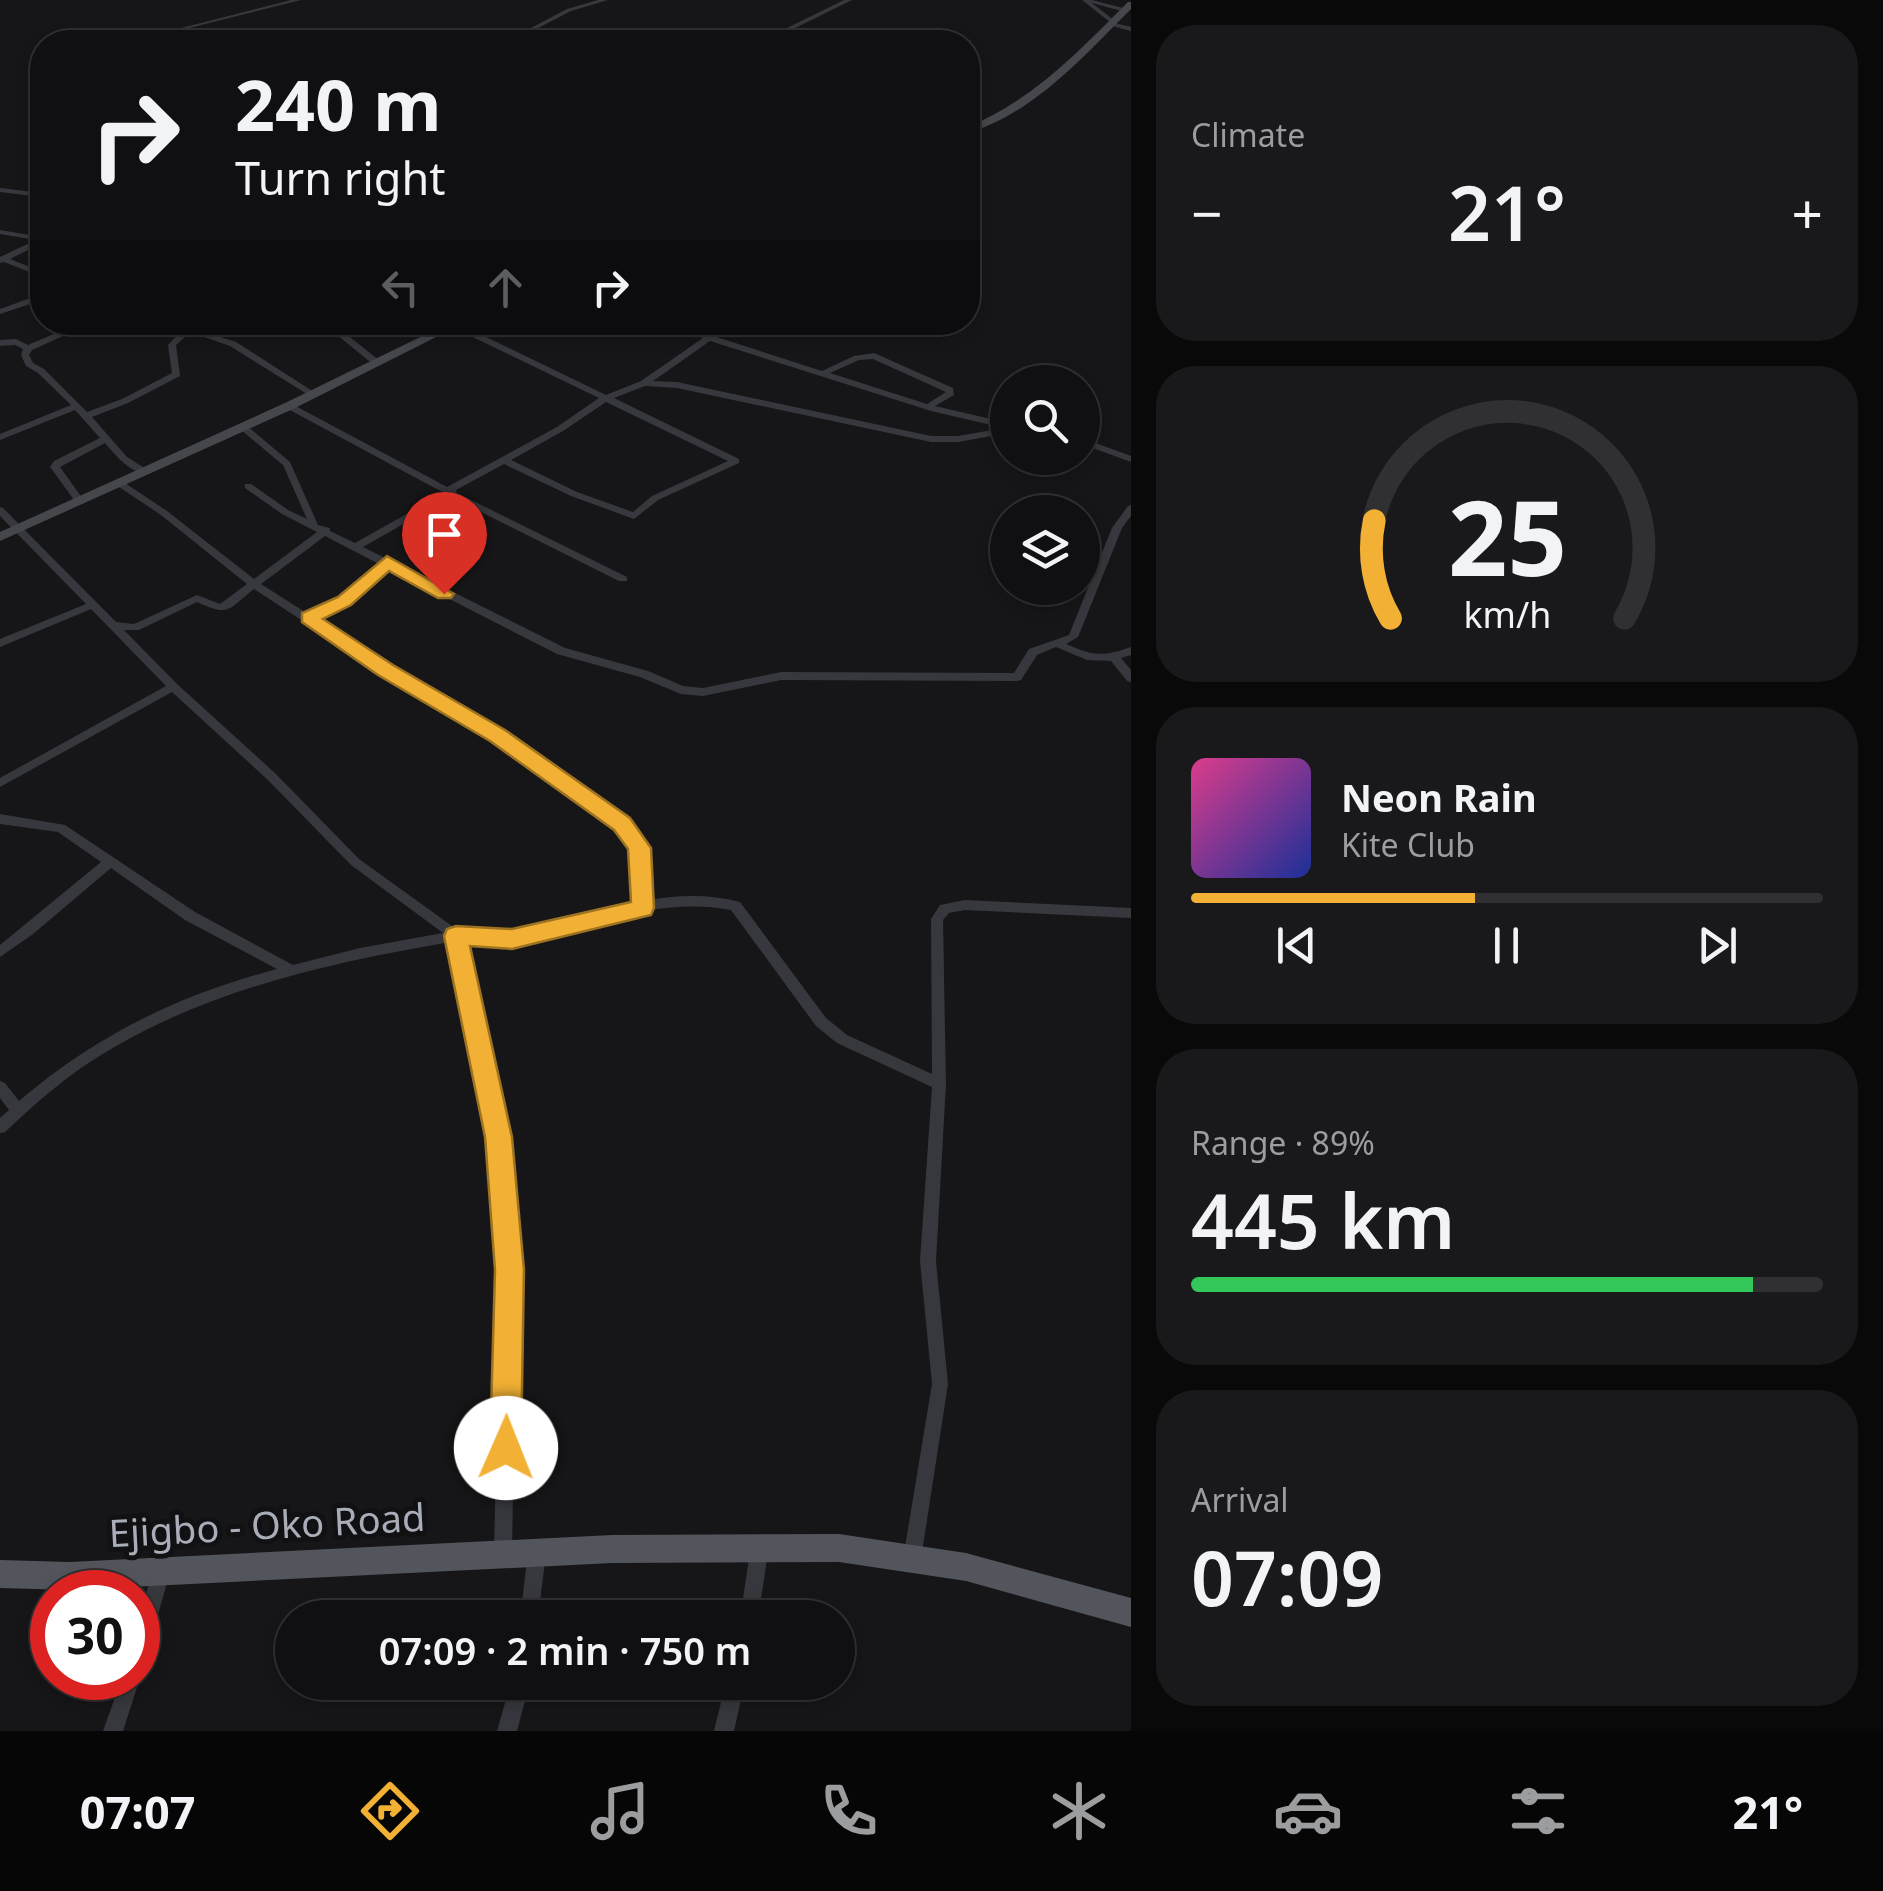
<!DOCTYPE html>
<html lang="en">
<head>
<meta charset="utf-8">
<style>
  :root { --surface:#101012; --page:#19191b; --text:#f1f3f6; --muted:#9c9d9f; --line:#303032; --accent:#f2b134 }
  body { margin:0; font-family:"Noto Sans",sans-serif; background:var(--page); color:var(--text); height:100vh; display:flex; flex-direction:column; font-size:38px; white-space:nowrap }
  * { box-sizing:border-box; margin:0 }
  p { font-size:32px; color:var(--muted) }
  .icon { flex:none; width:55px; height:55px; fill:none; stroke:currentColor; stroke-width:2; stroke-linecap:round; stroke-linejoin:round }
  .map { position:relative; flex:1; overflow:hidden }
  .drawer { display:flex; flex-direction:column; gap:25px; padding:25px; background:#09090a; width:752px }
  .drawer>* { flex:none }
  .hud { position:absolute; left:30px; top:30px; width:950px; height:305px; border-radius:40px; box-shadow:0 5px 15px #0003,0 0 0 2px var(--line); background:#101012; color:var(--text); overflow:hidden }
  .fabs { position:absolute; left:990px; top:365px; display:grid; gap:20px }
  .fabs a { display:grid; place-items:center; width:110px; height:110px; border-radius:50%; background:var(--surface); box-shadow:0 5px 15px #0003,0 0 0 2px var(--line); font-size:50px }
  .speed { position:absolute; left:30px; top:1570px; display:flex; gap:20px; font-size:50px; font-weight:700; text-align:center }
  .speed>* { display:grid; place-content:center; width:130px; height:130px; border-radius:50%; background:var(--surface); box-shadow:0 5px 15px #0003,0 0 0 2px var(--line); line-height:1 }
  .speed .limit { border:15px solid #d22; background:#fff; color:#111 }
  .pin { position:absolute; display:grid; place-items:center; width:85px; height:85px; color:#fff; margin:-102px -42px; border-radius:50% 50% 50% 0; rotate:-45deg; box-shadow:0 0 10px #0007 }
  .pin .icon { rotate:45deg }
  .me { position:absolute; width:110px; margin:-55px; rotate:1deg; stroke-linejoin:round; filter:drop-shadow(0 0 8px #0008) }
  .turn { display:flex; align-items:center; gap:35px; height:210px; padding:0 40px; font-size:45px }
  .turn .icon { width:130px; height:130px; stroke-width:2.5 }
  .turn b { display:block; font-size:70px; line-height:85px }
  .lanes { display:flex; align-items:center; height:95px; padding:0 40px; background:#0003; justify-content:center; gap:50px; direction:ltr }
  .lanes .off { opacity:.35 }
  .big { font-size:75px; font-weight:600; line-height:1.1 }
  .drawer .tile { flex:1; display:flex; flex-direction:column; justify-content:center; gap:15px; min-width:0; padding:0 35px; border-radius:40px; background:var(--page) }
  .drawer .dial { align-items:center; gap:0 }
  .dial svg { height:260px; overflow:visible; fill:none; stroke:var(--line); stroke-width:7; stroke-linecap:round; text-anchor:middle }
  .dial text { fill:var(--text); stroke:none }
  .song { display:flex; align-items:center; gap:30px }
  .cover { width:120px; height:120px; border-radius:15px; background:linear-gradient(135deg,hsl(330 70% 55%),hsl(230 70% 35%)) }
  .played { height:10px; border-radius:5px; background:linear-gradient(90deg,var(--accent) 45%,var(--line) 45%) }
  .keys { display:flex; justify-content:space-around; direction:ltr }
  .heat { display:flex; justify-content:space-between; align-items:center; font-size:55px; direction:ltr }
  .charge { height:15px; border-radius:8px; background:linear-gradient(90deg,#34c759 89%,var(--line) 0) }
  .trip { position:absolute; left:275px; top:1600px; width:580px; height:100px; border-radius:50px; background:var(--surface); box-shadow:0 5px 15px #0003,0 0 0 2px var(--line); font-weight:600; line-height:100px; text-align:center }
  .tabs { display:flex; height:160px; justify-content:space-around; align-items:center; background:#060607; color:var(--muted) }
  .tabs .icon { width:70px; height:70px }
  .tabs .active { color:var(--accent) }
  .tabs b { font-size:45px; color:var(--text) }
  main { display:flex; flex:1; min-height:0 }
  .map>svg:first-child { display:block }
  .lines { fill:none; stroke-linecap:round; stroke-linejoin:round }
  .street { fill:#37383d; fill-rule:evenodd }
  .secondary { fill:#45474d; fill-rule:evenodd }
  .primary { fill:#53555c; fill-rule:evenodd }
  .route { fill:#f2b134; stroke:#9d7322; stroke-width:2.5 }
  .labels { text-anchor:middle; stroke-width:10; stroke-linejoin:round; paint-order:stroke }
  .near-street-label { font-size:38px; fill:#a8adb8; stroke:#111113 }
</style>
</head>
<body>
<main>
<div class="map">
<svg width="1131" height="1731" viewBox="0 0 1131 1731">
  <rect width="100%" height="100%" fill="#161618"/>
  <g class="lines">
    <path class="street" d="M291,0H301L134,42H126Z
      M598,0H608L571,11L511,42H504L567,9Z
      M844,0H852L787,32L783,39L745,38L716,42H704L745,34L779,36L783,30Z
      M1082,0H1092L1127,9L1125,12L1092,3L1115,21V23L1131,27V31L1108,25L1110,22Z
      M0,188L42,193V197L0,192Z
      M0,230L42,237V243L10,259L42,272V277L4,262L0,263V257L36,240L0,234Z
      M39,295H42V300L0,314V309Z
      M82,322H94L32,350L29,355L33,363L44,369L87,412L122,399L172,373L168,345L179,333L185,330L165,322H179L192,327L201,322H212L199,330L236,342L317,394L310,396L230,346L193,333L185,337L176,345L180,376L128,403L92,417L127,457L151,472L149,474C130,473 117,457 105,443L60,467L85,502L83,504H77L50,467L54,461L100,438L75,410L0,440V434L71,405L38,373L26,366L21,355L23,349L15,345L0,346V340L16,339L28,345Z
      M321,322H331L380,361V365H374Z
      M455,322L606,395L641,381L703,338L656,322H670L822,371L854,356L874,353L953,388L954,395L935,406L1008,423V433L958,442H931L677,388L645,386L614,398L739,459V463L658,500L634,519L571,496L504,464L456,490L457,493L627,577V581H619L451,497L363,547L565,648L648,671L683,686L703,688L781,672L1014,673L1029,649L1069,635L1112,528L1128,506L1131,505V516L1122,528L1078,637L1066,644C1093,656 1103,657 1131,647V655L1121,658L1131,670V682L1127,681L1111,661L1087,660L1056,647L1037,655L1021,680L1017,681L781,680L703,696L681,694L640,677L557,654L387,567L349,603L315,619L390,667L501,732L626,821L645,848L649,900C680,895 709,894 740,902L826,1018L847,1035L932,1074L931,919L940,905L965,900L1131,908V918L965,910L949,913L943,920L946,1084L936,1261L948,1384L921,1559L918,1565L912,1568L906,1565L903,1559L932,1384L920,1261L932,1087L837,1043L816,1026L731,910C660,896 587,926 518,943L501,944L463,941L506,1137L517,1250L512,1553L509,1559L503,1562L497,1559L494,1553L501,1250L492,1137L450,942C329,963 206,990 101,1055C66,1076 35,1104 5,1132L0,1133V1118L9,1110L0,1098V1081L5,1083L19,1101C96,1035 179,995 277,969L185,920L111,868L33,934L0,957V945L101,862L58,832L0,824V814L65,825L195,912L293,965L360,948L443,933L351,865L268,780L172,692L0,787V778L166,686L91,609L0,647V639L86,604L0,516V507L3,508L116,622L134,624L197,595L220,604L247,584L161,515L116,485V481H122L167,511L254,579L317,532L282,514L245,488V484H251L288,510L307,519L283,465L240,429V425H246L290,462L318,525L330,528V531L355,543L444,493L286,408V404H292L447,487L557,427L599,398L452,327V323ZM710,341L931,411L1004,428L958,436H931L677,382L653,381ZM873,359L946,392L927,404L830,373L859,360ZM606,402L728,461L652,496L633,512L577,492L511,460L563,431ZM325,536L379,564L341,599L308,614L261,584ZM254,589L382,673L493,738L618,827L633,849L636,903L518,933L459,931L359,859L276,774L177,684L124,630H139L197,602C230,617 227,610 254,589Z
      M1082,438L1131,456V462L1082,444Z
      M760,1537L766,1540L769,1546L758,1618H740L751,1546L754,1540Z
      M537,1544L543,1547L546,1553L538,1618H520L528,1553L531,1547Z
      M161,1563L167,1566L170,1572L147,1654L145,1661L138,1663V1623L152,1572L155,1566Z
      M138,1671L140,1678L123,1731H103L122,1678H138Z
      M511,1682H530L517,1731H497Z
      M726,1682H745L734,1731H714Z"/>
    <path class="secondary" d="M1128,2H1131V9C1083,57 1034,113 968,133V127C1033,100 1079,51 1128,2Z
      M451,322H466L293,409L0,541V532L285,403Z"/>
    <path class="primary" d="M839,1534L966,1553L1131,1598V1627L966,1581L839,1562L612,1563L70,1590L0,1588V1560L70,1562L612,1535Z"/>
  </g>
  <path class="route" d="M387,556L454,594L451,598H438L389,571L351,605L323,619L393,665L505,730L630,818L651,848L654,908L651,915L512,949L470,946L512,1137L524,1270L521,1448L516,1459L506,1463L495,1459L490,1448L495,1270L485,1137L444,936L447,929L456,926L512,929L631,902L628,849L614,830L490,741L378,675L302,622V613L338,597Z"/>
  <g class="labels">
    <g class="near-street-label">
      <text transform="translate(267 1526) rotate(-3)" y="13">Ejigbo - Oko Road</text>
    </g>
  </g>
</svg>
<div class="fabs">
<a><svg class="icon" aria-label="search" viewBox="0 0 24 24"><circle cx="10" cy="10" r="6"/><path d="M15 15l6 6"/></svg></a>
<a><svg class="icon" aria-label="layers" viewBox="0 0 24 24"><path d="M12 4l9 5-9 5-9-5zM3 14l9 5 9-5"/></svg></a>
</div>
<div class="speed"><div class="limit">30</div></div>
<div class="pin" style="left:444px;top:594px;background:#d93025"><svg class="icon" aria-label="arrive" viewBox="0 0 24 24"><path d="M6 21V4h12l-3 4 3 4H6"/></svg></div>
<svg class="me" style="left:506px;top:1448px" viewBox="-20 -20 40 40"><circle r="19" fill="#fff"/><path d="M0-13L10 11 0 6-10 11z" fill="#f2b134"/></svg>
<div class="trip">07:09 · 2 min · 750 m</div>
<div class="hud">
<div class="turn"><svg class="icon" aria-label="right" viewBox="0 0 24 24"><path d="M7 20v-9h11M14 6l5 5-5 5"/></svg><div><b>240 m</b>Turn right</div></div>
<div class="lanes"><svg class="icon off" aria-label="left" viewBox="0 0 24 24"><path d="M17 20v-9H6M10 6l-5 5 5 5"/></svg><svg class="icon off" aria-label="ahead" viewBox="0 0 24 24"><path d="M12 20V5M6 11l6-6 6 6"/></svg><svg class="icon" aria-label="right" viewBox="0 0 24 24"><path d="M7 20v-9h11M14 6l5 5-5 5"/></svg></div>
</div>
</div>
<section class="drawer">
<div class="tile"><p>Climate</p>
<div class="heat"><a>−</a><b class="big">21°</b><a>+</a></div>
</div>
<div class="tile dial"><svg viewBox="0 0 100 80">
<path d="M14 69A42 42 0 1 1 86 69"/>
<path d="M14 69A42 42 0 0 1 9 39" stroke="#f2b134"/>
<text x="50" y="56" font-size="32" font-weight="700">25</text>
<text x="50" y="72" font-size="11">km/h</text>
</svg></div>
<div class="tile">
<div class="song"><i class="cover"></i><div><b>Neon Rain</b><p>Kite Club</p></div></div>
<div class="played"></div>
<div class="keys"><svg class="icon" aria-label="previous" viewBox="0 0 24 24"><path d="M18 5L8 12l10 7zM5 5v14"/></svg><svg class="icon" aria-label="pause" viewBox="0 0 24 24"><path d="M8 5v14M16 5v14"/></svg><svg class="icon" aria-label="next" viewBox="0 0 24 24"><path d="M6 5l10 7-10 7zM19 5v14"/></svg></div>
</div>
<div class="tile"><p>Range · 89%</p><b class="big">445 km</b><div class="charge"></div></div>
<div class="tile"><p>Arrival</p><b class="big">07:09</b></div>
</section>
</main>
<nav class="tabs">
<b>07:07</b>
<svg class="icon active" aria-label="directions" viewBox="0 0 24 24"><path d="M12 3l9 9-9 9-9-9zM9 14v-3h6M13 9l2 2-2 2"/></svg>
<svg class="icon" aria-label="music" viewBox="0 0 24 24"><path d="M9 18V5l10-2v13"/><circle cx="6" cy="18" r="3"/><circle cx="16" cy="16" r="3"/></svg>
<svg class="icon" aria-label="phone" viewBox="0 0 24 24"><path d="M5 4h4l2 5-3 2q2 4 5 5l2-3 5 2v4C11 20 4 13 5 4z"/></svg>
<svg class="icon" aria-label="climate" viewBox="0 0 24 24"><path d="M12 3v18M4 7l16 10M4 17L20 7"/></svg>
<svg class="icon" aria-label="car" viewBox="0 0 24 24"><path d="M5 17H2v-5l4-1 3-4h7l3 4 3 1v5h-3M9 17h6M6 11h13"/><circle cx="7" cy="17" r="2"/><circle cx="17" cy="17" r="2"/></svg>
<svg class="icon" aria-label="filters" viewBox="0 0 24 24"><path d="M4 7h16M4 17h16"/><circle cx="9" cy="7" r="2"/><circle cx="15" cy="17" r="2"/></svg>
<b>21°</b>
</nav>
</body>
</html>
